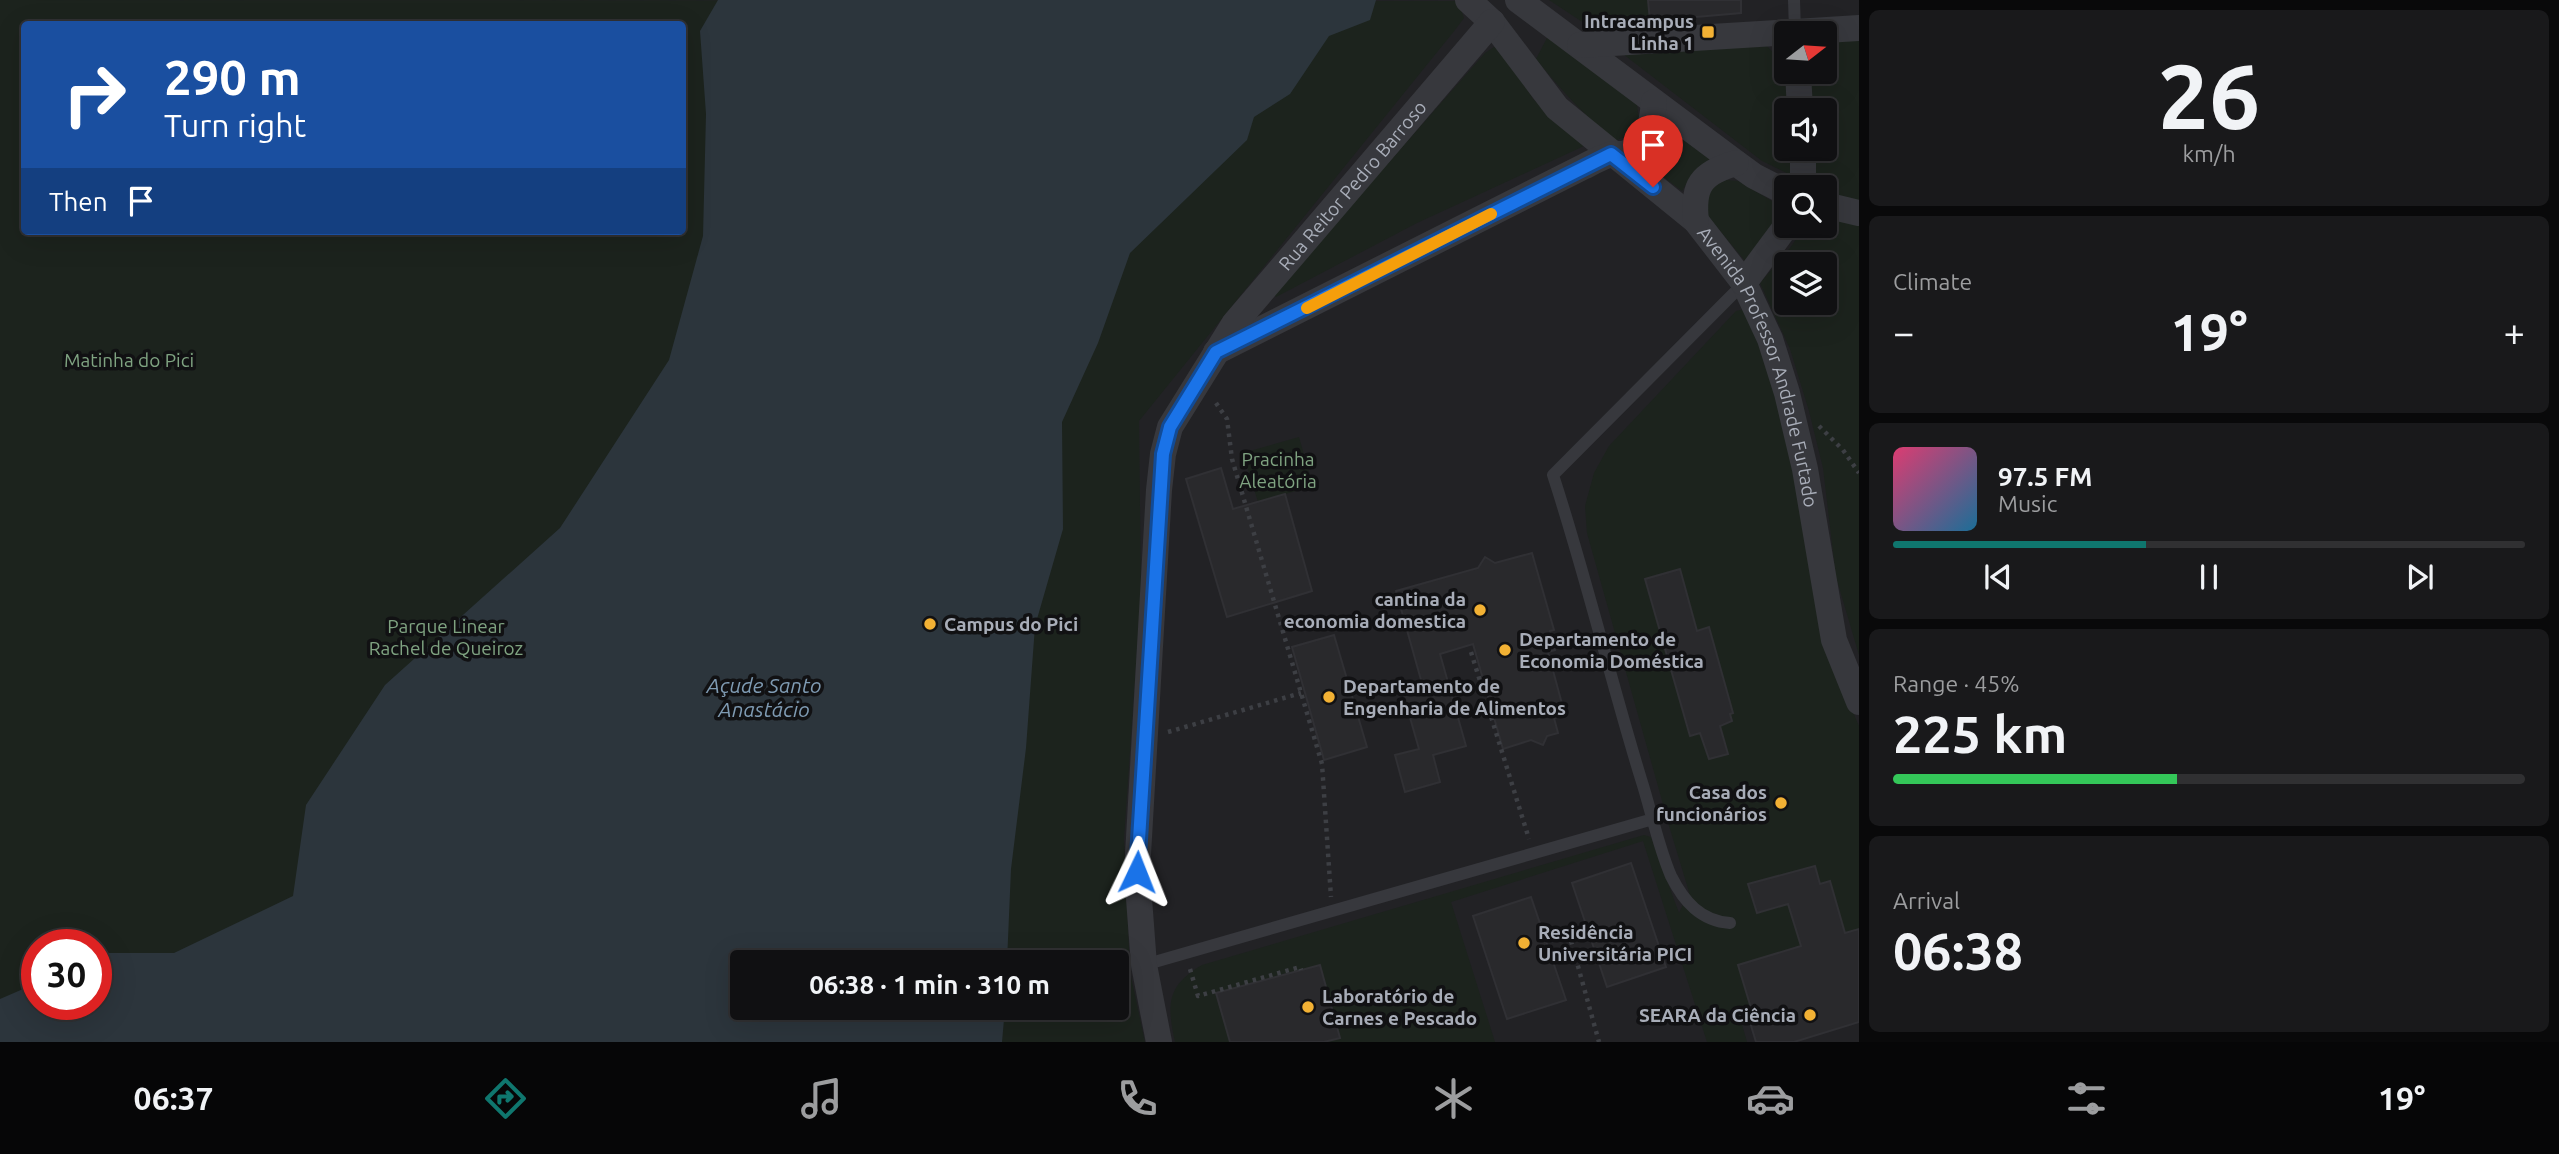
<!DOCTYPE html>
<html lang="en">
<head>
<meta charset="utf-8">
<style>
  :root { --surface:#101012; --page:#19191b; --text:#f1f3f6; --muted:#9c9d9f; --line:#303032; --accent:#0f766e }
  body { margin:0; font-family:Ubuntu,sans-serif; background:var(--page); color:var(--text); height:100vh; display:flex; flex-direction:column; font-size:26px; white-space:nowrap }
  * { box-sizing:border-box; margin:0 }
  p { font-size:23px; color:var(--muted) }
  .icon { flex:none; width:38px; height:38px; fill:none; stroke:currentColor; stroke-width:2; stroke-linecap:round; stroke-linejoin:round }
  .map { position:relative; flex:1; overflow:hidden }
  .sheet { display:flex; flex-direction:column; gap:10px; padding:10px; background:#09090a; width:700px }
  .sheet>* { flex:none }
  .top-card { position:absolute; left:21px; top:21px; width:665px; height:214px; border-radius:7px; box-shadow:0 7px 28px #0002,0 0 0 2px var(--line); background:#1a4fa0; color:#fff; overflow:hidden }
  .needle { width:46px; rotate:73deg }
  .buttons { position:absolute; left:1774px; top:21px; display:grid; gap:14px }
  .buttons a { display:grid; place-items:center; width:63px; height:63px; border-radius:7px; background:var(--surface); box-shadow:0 7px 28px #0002,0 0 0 2px var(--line); font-size:35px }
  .speed { position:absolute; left:21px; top:929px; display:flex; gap:14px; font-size:35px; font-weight:700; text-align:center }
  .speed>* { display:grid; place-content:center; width:91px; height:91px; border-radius:50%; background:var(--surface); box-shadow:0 7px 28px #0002,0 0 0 2px var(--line); line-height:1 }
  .speed .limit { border:10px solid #d22; background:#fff; color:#111 }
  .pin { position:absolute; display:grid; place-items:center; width:60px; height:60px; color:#fff; margin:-72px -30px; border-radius:50% 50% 50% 0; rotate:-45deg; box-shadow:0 0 7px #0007 }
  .pin .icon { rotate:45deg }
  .me { position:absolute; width:77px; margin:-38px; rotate:2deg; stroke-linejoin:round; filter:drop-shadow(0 0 5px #0008) }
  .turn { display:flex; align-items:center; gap:24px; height:147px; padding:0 28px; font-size:32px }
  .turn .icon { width:91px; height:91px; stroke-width:2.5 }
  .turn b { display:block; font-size:49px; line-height:60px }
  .then { display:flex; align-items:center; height:66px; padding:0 28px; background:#0003; gap:14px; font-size:26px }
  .big { font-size:52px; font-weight:600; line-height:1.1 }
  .sheet .card { flex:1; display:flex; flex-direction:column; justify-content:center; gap:10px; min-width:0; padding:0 24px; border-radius:10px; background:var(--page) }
  .sheet .dial { align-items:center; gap:0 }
  .dial b { font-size:91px; line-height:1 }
  .song { display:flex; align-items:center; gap:21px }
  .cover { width:84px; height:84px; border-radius:10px; background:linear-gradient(135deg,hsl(340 70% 55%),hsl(200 70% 35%)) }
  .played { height:7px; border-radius:4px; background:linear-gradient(90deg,var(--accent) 40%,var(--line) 40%) }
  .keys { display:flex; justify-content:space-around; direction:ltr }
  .heat { display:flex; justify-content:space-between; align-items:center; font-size:38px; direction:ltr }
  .charge { height:10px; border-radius:5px; background:linear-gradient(90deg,#34c759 45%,var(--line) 0) }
  .trip { position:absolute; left:730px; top:950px; width:399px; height:70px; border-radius:7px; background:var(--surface); box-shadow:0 7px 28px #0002,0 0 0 2px var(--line); font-weight:600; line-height:70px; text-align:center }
  .dock { display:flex; height:112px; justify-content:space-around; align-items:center; background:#060607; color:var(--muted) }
  .dock .icon { width:49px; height:49px }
  .dock .current { color:var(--accent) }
  .dock b { font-size:32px; color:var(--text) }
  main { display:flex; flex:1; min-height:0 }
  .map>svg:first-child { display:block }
  .built { fill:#222225; fill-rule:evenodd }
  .green { fill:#1c231d; fill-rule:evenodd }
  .water { fill:#2c353c }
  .building { fill:#29292c; stroke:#303034; stroke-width:2 }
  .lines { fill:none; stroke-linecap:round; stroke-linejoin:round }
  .path { stroke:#3d3f44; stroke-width:4.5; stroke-dasharray:3.5 5; stroke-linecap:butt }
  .lane { stroke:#37383d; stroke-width:12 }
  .street { stroke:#37383d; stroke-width:26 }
  .route-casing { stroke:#114b97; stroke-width:18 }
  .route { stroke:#1a73e8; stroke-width:12 }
  .slow { stroke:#f59e0b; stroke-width:12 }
  .poi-dot { fill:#f2b134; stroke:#111113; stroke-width:2.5 }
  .labels { text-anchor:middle; stroke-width:7; stroke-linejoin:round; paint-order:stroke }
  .poi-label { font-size:19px; font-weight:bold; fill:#a8adb8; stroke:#111113; text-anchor:start }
  .street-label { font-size:19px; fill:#a8adb8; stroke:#111113 }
  .park-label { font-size:19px; fill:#7fa381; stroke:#111113 }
  .water-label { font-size:21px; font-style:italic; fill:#7f9bb3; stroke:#111113 }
</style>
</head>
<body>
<main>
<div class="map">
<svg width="1859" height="1042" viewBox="0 0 1859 1042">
  <rect width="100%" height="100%" fill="#161618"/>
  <path class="built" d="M0,0H1859V1042H0ZM24,24H682V231H24ZM1787,33H1825V72H1787ZM1787,110H1825V149H1787ZM1787,187H1825V226H1787ZM1787,264H1825V303H1787ZM37,945H96V1004H37ZM742,962H1116V1008H742Z"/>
  <path class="green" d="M0,0L1458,1L1464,18L1455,30L1139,421L1141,590L1124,839L1130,972L1145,1042H0ZM24,24H682V231H24ZM37,945H96V1004H37ZM742,962H1116V1008H742Z
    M1549,0H1648L1650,21L1643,28L1590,27Z
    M1548,36L1637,105L1639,120L1632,134L1615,141C1585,116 1560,89 1536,59Z
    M1859,38V201L1825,195V187H1817L1813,149H1825V110H1811L1809,72H1825V46C1835,39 1847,40 1859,38Z
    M1767,46C1789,69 1788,79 1790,110H1787V149H1793V176L1762,161L1623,54Z
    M1494,47L1503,50L1533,99L1584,146L1417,223L1276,297L1273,294L1485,53Z
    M1659,122L1710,159L1694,171L1682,191L1640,159Z
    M1726,180L1738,181L1784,208V213L1745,261L1707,215C1708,195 1705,188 1726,180Z
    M1825,218L1859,225V655L1836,577L1823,468L1809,411L1790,349L1760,283L1790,248L1805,226H1825ZM1787,264H1825V303H1787Z
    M1745,309L1766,357L1788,435L1830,660L1859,726V976L1739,1014L1747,1042H1707L1643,841L1451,902L1495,1042H1175C1167,1005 1166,986 1202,965L1644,835L1651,837L1679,913L1689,892L1670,829L1587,533L1585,506L1594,473L1609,446L1736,311Z
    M1299,437L1313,486L1258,502L1243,453Z"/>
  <path class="water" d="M718,0H1376L1370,20L1329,36L1290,94L1254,117L1247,140L1130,253L1098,343L1062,422L1063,529L1035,626L1026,748L1011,869L1007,962H742V1008H1005L1002,1042H0V999L37,983V1004H96V958L108,953H174L293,896L306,805L385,685L560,528L669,360L703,236L706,114L700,31Z"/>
  <path class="building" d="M1648,0H1741V13L1650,21Z
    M1221,468L1233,509L1285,494L1312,591L1227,617L1186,479Z
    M1532,553L1554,630L1550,631L1555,650L1548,652L1565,715L1554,718L1558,733L1547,736L1543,745L1531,740L1503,749L1473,644L1440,654L1466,746L1433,755L1440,782L1405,792L1395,755L1419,749L1403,693L1423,687L1396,591L1478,568L1485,557L1495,563Z
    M1680,569L1697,631L1709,627L1733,713L1730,714L1732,721L1720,726L1728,754L1709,759L1700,733L1690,736L1645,579Z
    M1334,635L1367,747L1324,760L1292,647Z
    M1631,863L1666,967L1607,987L1572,883Z
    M1815,866L1820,884L1830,881L1845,933L1859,929V1022L1794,1042H1756L1749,1019L1754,1018L1738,965L1801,946L1788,904L1757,913L1748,884Z
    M1531,897L1566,1000L1507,1019L1473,916Z
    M1320,965L1340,1038L1324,1042H1230L1216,993Z"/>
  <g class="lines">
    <path class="path" d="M1216,403L1227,419L1232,459L1322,764L1331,897
      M1819,426L1843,450L1859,473
      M1471,652L1529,839
      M1168,732L1301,693
      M1571,941L1599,1042
      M1190,969L1198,996L1300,967L1301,970"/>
    <path class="lane" d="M1794,0L1795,30
      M1730,923C1701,921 1684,902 1671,876C1658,846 1651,810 1641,779C1610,678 1586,576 1553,475L1744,283
      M1144,965L1653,819"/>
    <g class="street">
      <path id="s1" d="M1468,0L1492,22L1557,108L1696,221L1744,283L1770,339L1787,393L1805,469L1834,640L1859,702"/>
      <path d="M1518,0L1736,163L1754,176L1787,193"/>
      <path d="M1580,45L1859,28"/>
      <path d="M1798,72L1800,110"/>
      <path d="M1803,149V187"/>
      <path d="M1825,205L1859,213"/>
      <path d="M1696,221C1692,186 1701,173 1736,163"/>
      <path d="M1744,283L1787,225"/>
      <path d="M1216,352L1583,167C1591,163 1600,158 1609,155C1614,153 1620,155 1626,153C1649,146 1652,123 1654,102"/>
      <path id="s2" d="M1159,1042L1144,965L1137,872L1159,490L1163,454L1170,427L1234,324L1492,22"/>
    </g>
  </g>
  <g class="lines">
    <g class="route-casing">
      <path id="route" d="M1137,872L1163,454L1170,427L1216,352L1611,154L1653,187"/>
    </g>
    <use href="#route" class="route"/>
    <path class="slow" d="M1307,308L1491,214"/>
  </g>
  <g class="poi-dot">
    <rect x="1701" y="25" width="14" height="14" rx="3.5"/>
    <circle cx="1480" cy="610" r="7"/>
    <circle cx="930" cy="624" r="7"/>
    <circle cx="1505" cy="650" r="7"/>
    <circle cx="1329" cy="697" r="7"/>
    <circle cx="1781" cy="803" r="7"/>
    <circle cx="1524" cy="943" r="7"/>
    <circle cx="1308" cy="1007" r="7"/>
    <circle cx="1810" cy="1015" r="7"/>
  </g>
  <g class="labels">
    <g class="poi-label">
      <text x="1694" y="28" text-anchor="end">Intracampus<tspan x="1694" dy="22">Linha 1</tspan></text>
      <text x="1466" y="606" text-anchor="end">cantina da<tspan x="1466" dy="22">economia domestica</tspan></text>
      <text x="944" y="631">Campus do Pici</text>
      <text x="1519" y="646">Departamento de<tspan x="1519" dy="22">Economia Doméstica</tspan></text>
      <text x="1343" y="693">Departamento de<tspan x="1343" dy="22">Engenharia de Alimentos</tspan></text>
      <text x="1767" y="799" text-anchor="end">Casa dos<tspan x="1767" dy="22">funcionários</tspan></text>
      <text x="1538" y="939">Residência<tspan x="1538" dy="22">Universitária PICI</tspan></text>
      <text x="1322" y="1003">Laboratório de<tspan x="1322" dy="22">Carnes e Pescado</tspan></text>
      <text x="1796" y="1022" text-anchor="end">SEARA da Ciência</text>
    </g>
    <g class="street-label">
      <text dy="7" stroke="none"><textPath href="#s2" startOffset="922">Rua Reitor Pedro Barroso</textPath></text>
      <text dy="7" stroke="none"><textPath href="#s1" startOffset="481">Avenida Professor Andrade Furtado</textPath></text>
    </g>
    <g class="park-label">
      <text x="129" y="367">Matinha do Pici</text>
      <text x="1278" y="466">Pracinha<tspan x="1278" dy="22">Aleatória</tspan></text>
      <text x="446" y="633">Parque Linear<tspan x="446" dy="22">Rachel de Queiroz</tspan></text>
    </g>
    <g class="water-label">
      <text x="764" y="693">Açude Santo<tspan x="764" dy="24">Anastácio</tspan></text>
    </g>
  </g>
</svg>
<div class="buttons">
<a><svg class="needle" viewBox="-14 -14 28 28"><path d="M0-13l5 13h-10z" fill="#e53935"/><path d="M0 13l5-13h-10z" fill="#9c9d9f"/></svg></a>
<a><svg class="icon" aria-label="sound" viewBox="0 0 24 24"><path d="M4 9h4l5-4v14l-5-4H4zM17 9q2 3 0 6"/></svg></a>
<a><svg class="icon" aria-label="search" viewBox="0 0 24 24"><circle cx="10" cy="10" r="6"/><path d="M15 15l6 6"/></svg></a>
<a><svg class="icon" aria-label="layers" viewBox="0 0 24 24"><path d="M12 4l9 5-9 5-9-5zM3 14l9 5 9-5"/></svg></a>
</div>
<div class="speed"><div class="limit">30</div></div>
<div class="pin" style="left:1653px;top:187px;background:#d93025"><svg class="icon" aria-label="arrive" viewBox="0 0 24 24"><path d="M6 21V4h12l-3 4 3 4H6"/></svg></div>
<svg class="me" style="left:1137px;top:872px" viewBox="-20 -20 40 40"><path d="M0-17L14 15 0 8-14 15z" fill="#1a73e8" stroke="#fff" stroke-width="4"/></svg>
<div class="trip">06:38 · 1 min · 310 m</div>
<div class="top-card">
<div class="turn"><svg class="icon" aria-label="right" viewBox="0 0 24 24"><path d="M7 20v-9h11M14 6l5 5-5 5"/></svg><div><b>290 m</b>Turn right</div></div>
<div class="then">Then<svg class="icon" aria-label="arrive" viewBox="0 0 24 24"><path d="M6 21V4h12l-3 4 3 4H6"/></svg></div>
</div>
</div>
<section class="sheet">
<div class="card dial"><b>26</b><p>km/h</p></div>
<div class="card"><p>Climate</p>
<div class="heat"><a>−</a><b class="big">19°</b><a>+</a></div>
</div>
<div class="card">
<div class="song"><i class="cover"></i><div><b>97.5 FM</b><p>Music</p></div></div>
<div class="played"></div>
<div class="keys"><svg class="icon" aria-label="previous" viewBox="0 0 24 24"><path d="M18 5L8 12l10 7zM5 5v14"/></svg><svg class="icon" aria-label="pause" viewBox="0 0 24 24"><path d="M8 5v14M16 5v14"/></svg><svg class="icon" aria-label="next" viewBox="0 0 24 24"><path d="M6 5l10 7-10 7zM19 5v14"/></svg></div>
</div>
<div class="card"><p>Range · 45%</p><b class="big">225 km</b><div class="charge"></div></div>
<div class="card"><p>Arrival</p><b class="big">06:38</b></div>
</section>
</main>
<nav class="dock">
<b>06:37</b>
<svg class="icon current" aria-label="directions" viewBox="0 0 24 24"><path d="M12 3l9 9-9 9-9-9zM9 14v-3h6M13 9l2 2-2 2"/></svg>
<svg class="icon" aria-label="music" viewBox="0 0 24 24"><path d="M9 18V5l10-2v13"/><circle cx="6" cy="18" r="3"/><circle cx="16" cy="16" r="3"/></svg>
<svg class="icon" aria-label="phone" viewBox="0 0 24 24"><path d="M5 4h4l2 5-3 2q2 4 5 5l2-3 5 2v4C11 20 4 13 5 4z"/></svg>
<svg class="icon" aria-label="climate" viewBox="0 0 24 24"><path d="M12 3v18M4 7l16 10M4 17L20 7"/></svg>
<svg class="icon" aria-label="car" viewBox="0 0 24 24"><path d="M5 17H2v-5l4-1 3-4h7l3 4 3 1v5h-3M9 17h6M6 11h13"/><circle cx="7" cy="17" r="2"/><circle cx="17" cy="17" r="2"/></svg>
<svg class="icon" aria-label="filters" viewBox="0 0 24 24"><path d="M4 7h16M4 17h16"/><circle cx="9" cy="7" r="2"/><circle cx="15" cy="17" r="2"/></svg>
<b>19°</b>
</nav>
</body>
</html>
